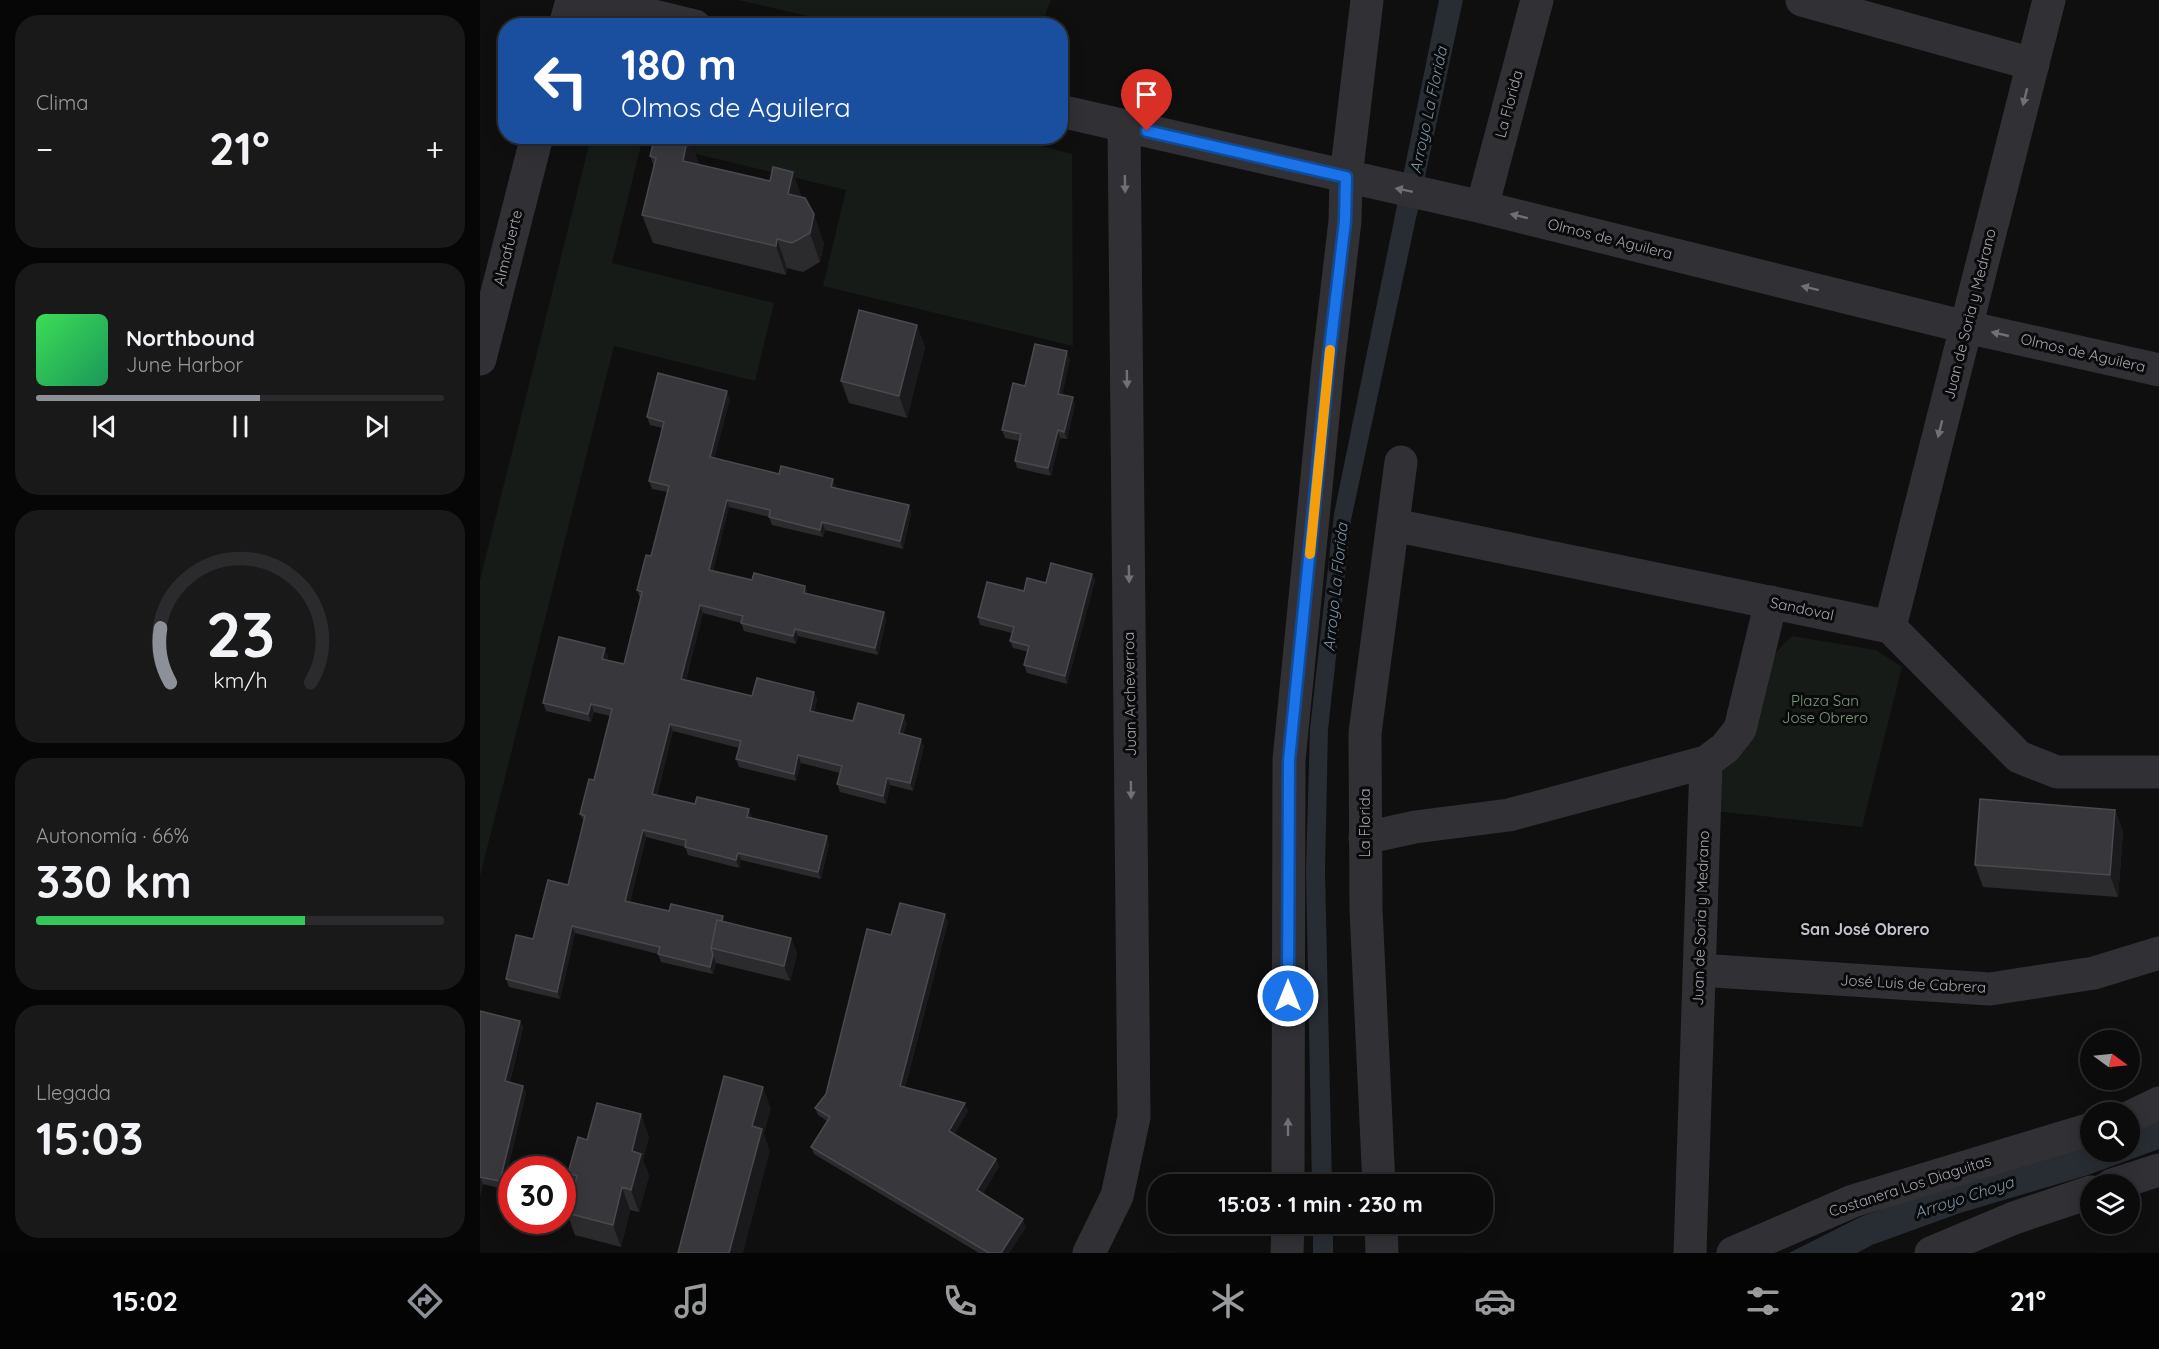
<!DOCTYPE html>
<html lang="es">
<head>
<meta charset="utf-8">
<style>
  :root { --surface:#0b0b0c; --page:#19191a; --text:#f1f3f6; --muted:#9a9b9d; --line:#2b2b2d; --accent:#8c9099 }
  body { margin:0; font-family:Quicksand,sans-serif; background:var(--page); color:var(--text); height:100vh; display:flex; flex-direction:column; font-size:22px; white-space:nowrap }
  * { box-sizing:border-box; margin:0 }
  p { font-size:20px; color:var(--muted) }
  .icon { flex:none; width:33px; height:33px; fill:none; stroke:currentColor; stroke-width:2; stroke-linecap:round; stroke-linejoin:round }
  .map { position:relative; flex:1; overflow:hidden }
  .panel { display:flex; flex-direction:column; gap:15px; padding:15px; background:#060607; width:480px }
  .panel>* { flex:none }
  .hud { position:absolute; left:18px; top:18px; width:570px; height:126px; border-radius:24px; box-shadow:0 3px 15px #0003,0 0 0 2px var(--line); background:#1a4fa0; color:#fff; overflow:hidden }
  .needle { width:39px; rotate:105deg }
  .fabs { position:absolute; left:1600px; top:1030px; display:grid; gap:12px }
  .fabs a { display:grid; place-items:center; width:60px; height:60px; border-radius:50%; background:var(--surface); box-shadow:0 3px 15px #0003,0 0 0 2px var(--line); font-size:30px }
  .speed { position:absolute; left:18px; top:1156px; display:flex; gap:12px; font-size:30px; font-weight:700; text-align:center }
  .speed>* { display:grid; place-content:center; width:78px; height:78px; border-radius:50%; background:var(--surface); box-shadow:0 3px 15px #0003,0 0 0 2px var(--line); line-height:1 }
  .speed .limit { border:9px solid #d22; background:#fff; color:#111 }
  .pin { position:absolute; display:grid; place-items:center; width:51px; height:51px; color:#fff; margin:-62px -26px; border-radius:50% 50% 50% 0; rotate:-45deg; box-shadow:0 0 6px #0007 }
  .pin .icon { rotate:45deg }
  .me { position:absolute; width:66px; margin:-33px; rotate:0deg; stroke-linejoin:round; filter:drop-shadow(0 0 4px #0008) }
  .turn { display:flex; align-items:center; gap:21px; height:126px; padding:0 24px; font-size:27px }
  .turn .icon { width:78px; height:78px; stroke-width:2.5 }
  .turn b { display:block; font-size:42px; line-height:51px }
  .big { font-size:45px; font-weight:800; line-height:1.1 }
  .panel .tile { flex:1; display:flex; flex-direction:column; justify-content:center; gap:9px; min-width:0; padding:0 21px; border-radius:24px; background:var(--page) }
  .panel .dial { align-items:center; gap:0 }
  .dial svg { height:156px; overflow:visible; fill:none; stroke:var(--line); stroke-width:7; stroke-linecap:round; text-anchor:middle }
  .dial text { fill:var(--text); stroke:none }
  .song { display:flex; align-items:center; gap:18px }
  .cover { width:72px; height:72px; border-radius:9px; background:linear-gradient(135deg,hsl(130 70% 55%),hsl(150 70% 35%)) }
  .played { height:6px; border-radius:3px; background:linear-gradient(90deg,var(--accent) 55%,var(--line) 55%) }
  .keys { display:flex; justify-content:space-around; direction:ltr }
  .heat { display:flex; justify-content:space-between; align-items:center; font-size:33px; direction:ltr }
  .charge { height:9px; border-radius:4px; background:linear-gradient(90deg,#34c759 66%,var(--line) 0) }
  .trip { position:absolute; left:668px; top:1174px; width:345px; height:60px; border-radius:24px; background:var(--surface); box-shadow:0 3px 15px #0003,0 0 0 2px var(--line); font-weight:800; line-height:60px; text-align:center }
  .tab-bar { display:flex; height:96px; justify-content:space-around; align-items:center; background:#040405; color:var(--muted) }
  .tab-bar .icon { width:42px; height:42px }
  .tab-bar .active { color:var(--accent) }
  .tab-bar b { font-size:27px; color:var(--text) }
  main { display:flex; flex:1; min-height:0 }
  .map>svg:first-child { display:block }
  .green { fill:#161b17 }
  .water { fill:#272d33 }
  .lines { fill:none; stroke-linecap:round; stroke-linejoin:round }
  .minor { stroke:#313135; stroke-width:33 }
  .wall { fill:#2b2b2e }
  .shaded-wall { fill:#1a1a1c }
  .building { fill:#38383c; stroke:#484a4e; stroke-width:1.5 }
  .oneway { fill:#6f7179 }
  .route-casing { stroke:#114b97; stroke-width:15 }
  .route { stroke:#1a73e8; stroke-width:10 }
  .slow { stroke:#f59e0b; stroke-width:10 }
  .labels { text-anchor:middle; stroke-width:6; stroke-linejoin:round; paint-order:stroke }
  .street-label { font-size:15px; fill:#a2a6b0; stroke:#0a0a0b }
  .park-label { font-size:15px; fill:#7a9a7c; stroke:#0a0a0b }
  .water-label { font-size:16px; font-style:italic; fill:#7a93a9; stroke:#0a0a0b }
  .neighbourhood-label { font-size:16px; font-weight:bold; fill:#c2c5cd; stroke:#0a0a0b }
</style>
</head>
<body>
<main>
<section class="panel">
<div class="tile"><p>Clima</p>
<div class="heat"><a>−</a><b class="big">21°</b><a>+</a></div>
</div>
<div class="tile">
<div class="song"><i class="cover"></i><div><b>Northbound</b><p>June Harbor</p></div></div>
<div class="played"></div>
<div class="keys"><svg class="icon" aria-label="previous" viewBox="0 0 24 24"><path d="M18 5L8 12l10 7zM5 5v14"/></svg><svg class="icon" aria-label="pause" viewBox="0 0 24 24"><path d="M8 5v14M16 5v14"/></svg><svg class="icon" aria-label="next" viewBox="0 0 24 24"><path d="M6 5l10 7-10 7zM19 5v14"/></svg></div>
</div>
<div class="tile dial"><svg viewBox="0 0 100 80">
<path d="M14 69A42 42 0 1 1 86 69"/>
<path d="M14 69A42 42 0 0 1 9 41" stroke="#8c9099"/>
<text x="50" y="56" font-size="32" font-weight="700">23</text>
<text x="50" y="72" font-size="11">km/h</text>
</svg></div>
<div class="tile"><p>Autonomía · 66%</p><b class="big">330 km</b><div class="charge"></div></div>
<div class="tile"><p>Llegada</p><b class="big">15:03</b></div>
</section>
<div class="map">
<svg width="1679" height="1253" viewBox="0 0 1679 1253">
  <rect width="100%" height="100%" fill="#0f0f10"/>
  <path class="green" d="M258,0H571L561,25H366Z
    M522,136L592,154L593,346L343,286L366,190L162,141L132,263L294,303L275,381L134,346L0,876V580L111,137Z
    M1312,636L1396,650L1422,667L1382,827L1235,811L1240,767L1291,657Z"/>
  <path class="water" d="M959,0H983L871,520L848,730L845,871L852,1185H832L826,870L830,729L854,514Z
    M1679,1119V1149L1608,1175L1480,1213L1392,1245L1377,1253H1309L1380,1217L1469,1185L1611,1144V1152H1650V1130Z
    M833,1224H853V1253H833Z"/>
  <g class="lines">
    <path class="minor" d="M107,0L215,26
      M1322,0L1553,64
      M85,26L92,0
      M580,111L1002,207L1486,327L1679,370
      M1002,207L1057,0
      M0,359L57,136
      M914,525L1410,627L1539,757L1577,772H1679
      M1410,627L1569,0
      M885,838L935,827L1029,815L1226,762
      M1219,970L1510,989L1614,973L1679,953
      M1650,1117L1679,1103
      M808,1185L809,760L848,366L865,221L866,177L887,0
      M899,1185L886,909L885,733L921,462
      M1632,1185L1679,1170
      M901,1224L902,1253
      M609,1253L637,1196L654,1117L644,126
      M807,1253L808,1224
      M1210,1253L1226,762L1245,748L1260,729L1291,602
      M1253,1253L1373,1201L1611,1129
      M1451,1253L1534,1218L1611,1192"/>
  </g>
  <path class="wall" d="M170,156L219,163V164L322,197L344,243L340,262L323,272L307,268L306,275L173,243L162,215L174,167Z
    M445,347L427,418L369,403L361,381Z
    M590,359L582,395L595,405L587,439L580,438L571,476L537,468L535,461L539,441L525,438L522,430L545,386Z
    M250,399L234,458L299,474L353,479L355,488L429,505L431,513L423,549L345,530L343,537L292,525L289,517L249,507L233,571L272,580L325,586L328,594L404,612L406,620L398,655L318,636L316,644L264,631L261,623L223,613L206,680L272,696L334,692L337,700L334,712L373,721L427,723L423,734L444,746L433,791L410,785L406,804L360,792L357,784L360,773L321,763L316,781L259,767L256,759L259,748L193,731L177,795L215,804L269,809L272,818L349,844L341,879L261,860L259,868L208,855L205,847L166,837L150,902L189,911L245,922L311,938L317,953L310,981L236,963L233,974L181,962L178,954L95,933L80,999L29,987L26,979L53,939L88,885L104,822L100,814L114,780L130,716L114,712L111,722L66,711L63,703L128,656L127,660L144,664L160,598L157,590L171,556L187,492L172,489L169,481L183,428L170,425L167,417Z
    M612,574L615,581L587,684L547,673L544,665L548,652L533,648L530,641L532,633L500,625L498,617L544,591L566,583Z
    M1635,810L1643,832L1638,897L1503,887L1495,865Z
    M468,922L425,1087L488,1111L474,1135L516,1159L519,1167L503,1193L546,1227L529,1253H499L334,1154L331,1147L347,1121L338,1115L335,1108L346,1094L411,935Z
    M0,1011L40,1021L43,1028L30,1082L43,1086L46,1093L23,1189L3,1184L0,1196Z
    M169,1136L163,1160L169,1176L159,1212L150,1210L141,1247L95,1235L87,1213L94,1190L88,1173L107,1140Z"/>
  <path class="shaded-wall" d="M208,136H209L219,163L213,189L203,161Z
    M313,172L323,201L308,194Z
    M334,214L344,243L340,262L330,233Z
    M297,239L307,268L306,275L296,246Z
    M437,325L445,347L427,418L419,396Z
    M587,351L590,359L581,401L578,394Z
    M247,391L250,399L233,465L230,457Z
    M593,397L595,405L587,439L584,432Z
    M578,430L580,438L571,476L568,468Z
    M353,479L356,487L354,494L351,487Z
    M247,500L249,507L232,577L229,570Z
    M429,505L431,513L423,549L420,541Z
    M342,522L345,530L343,537L340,530Z
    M612,574L615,581L587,684L585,676Z
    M325,586L328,593L327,601L324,593Z
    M220,605L223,613L204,686L201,679Z
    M404,612L406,620L398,655L395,648Z
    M315,629L318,636L316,644L313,636Z
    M125,648L128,656L125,666L122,659Z
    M334,692L337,700L333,718L330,711Z
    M111,704L114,712L111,722L108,714Z
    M424,715L427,723L422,740L419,733Z
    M190,724L193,731L175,801L172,794Z
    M441,739L444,746L433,791L430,783Z
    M318,755L321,763L316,781L314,774Z
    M407,778L410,785L406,804L403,796Z
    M269,809L272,817L270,824L267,817Z
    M1635,810L1643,832L1638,897L1630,875Z
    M163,830L166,837L148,909L145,901Z
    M347,836L349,844L341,879L338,872Z
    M258,853L261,860L259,868L256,860Z
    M465,914L468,922L423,1093L420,1086Z
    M92,926L95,933L80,999L77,992Z
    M311,938L317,953L310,981L304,966Z
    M233,955L236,963L233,974L230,967Z
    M40,1021L43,1028L28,1089L25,1081Z
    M43,1086L46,1093L23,1189L20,1181Z
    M283,1087L291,1109L284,1134L290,1151L263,1253H249L272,1126Z
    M485,1103L488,1111L472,1139L469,1131Z
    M161,1114L169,1136L163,1160L169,1176L159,1212L151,1190L152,1151Z
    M516,1159L519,1167L500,1198L497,1190Z
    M0,1177L3,1184L0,1196Z
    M142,1187L150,1210L141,1247L133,1225Z
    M543,1219L546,1227L529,1253H521Z"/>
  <path class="building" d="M175,136H208L203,161L290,181L293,167L313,172L308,194L325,198L334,214L330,233L312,243L297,239L296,246L162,215L176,158L170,156Z
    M379,310L437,325L419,396L361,381Z
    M555,344L587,351L578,394L593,397L584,432L578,430L568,468L535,461L541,434L522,430L533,383L545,386Z
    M178,373L247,391L230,457L299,474L301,466L353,479L351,487L429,505L420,541L342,522L340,530L289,517L290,510L247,500L229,570L272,580L274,573L325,586L324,593L404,612L395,648L315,629L313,636L261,623L263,616L220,605L201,679L272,696L277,678L334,692L330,711L373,721L378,703L424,715L419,733L441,739L430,783L407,778L403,796L357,784L362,766L318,755L314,774L256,759L261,741L190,724L172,794L215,804L217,797L269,809L267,817L347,836L338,872L258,853L256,860L205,847L206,840L163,830L145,901L189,911L191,904L243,916L242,921L237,920L231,948L233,955L230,967L178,954L180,947L92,926L77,992L26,979L36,935L53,939L68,880L88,885L105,816L100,814L109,779L114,780L132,709L111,704L108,714L63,703L79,637L125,648L122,659L144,664L162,592L157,590L166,555L171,556L189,486L169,481L184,422L167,417Z
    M571,563L612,574L585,676L544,665L549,646L530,641L534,627L498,617L507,582L544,591L547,578L566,583Z
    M1500,799L1635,810L1630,875L1495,865Z
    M420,903L465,914L420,1086L485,1103L469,1131L516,1159L497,1190L543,1219L521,1253H509L331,1147L350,1117L335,1108L346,1094L387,929L411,935Z
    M237,920L311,938L304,966L231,948Z
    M0,1011L40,1021L25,1081L43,1086L20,1181L0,1177Z
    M244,1076L283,1087L272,1126L282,1129L249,1253H198Z
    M117,1103L161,1114L152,1151L161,1154L151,1190L142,1187L133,1225L87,1213L97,1176L88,1173L98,1137L107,1140Z"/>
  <defs><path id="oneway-solid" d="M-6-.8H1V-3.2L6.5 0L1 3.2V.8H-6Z" transform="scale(1.5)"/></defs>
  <g class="oneway">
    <use href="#oneway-solid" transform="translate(1545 97) rotate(104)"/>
    <use href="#oneway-solid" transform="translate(645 184) rotate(89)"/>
    <use href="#oneway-solid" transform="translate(924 190) rotate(-168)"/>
    <use href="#oneway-solid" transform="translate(1039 216) rotate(-166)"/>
    <use href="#oneway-solid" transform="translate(1330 288) rotate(-166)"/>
    <use href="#oneway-solid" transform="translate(1520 334) rotate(-167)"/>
    <use href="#oneway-solid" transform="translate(647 379) rotate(89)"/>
    <use href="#oneway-solid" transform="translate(1460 429) rotate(104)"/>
    <use href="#oneway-solid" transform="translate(649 574) rotate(89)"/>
    <use href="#oneway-solid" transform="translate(651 790) rotate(89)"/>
    <use href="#oneway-solid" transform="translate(808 1127) rotate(-90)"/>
  </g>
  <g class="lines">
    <g class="route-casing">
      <path id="route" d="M667,131L866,177L865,221L848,366L809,760L808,996"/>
    </g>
    <use href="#route" class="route"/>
    <path class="slow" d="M830,554L850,350"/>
  </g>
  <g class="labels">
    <g class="street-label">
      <text transform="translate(1029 104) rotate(-75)" y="5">La Florida</text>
      <text transform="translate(1130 239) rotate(14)" y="5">Olmos de Aguilera</text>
      <text transform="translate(28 248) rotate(-76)" y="5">Almafuerte</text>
      <text transform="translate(1490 314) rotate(-76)" y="5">Juan de Soria y Medrano</text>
      <text transform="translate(1603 353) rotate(13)" y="5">Olmos de Aguilera</text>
      <text transform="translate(1322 609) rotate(12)" y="5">Sandoval</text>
      <text transform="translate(650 694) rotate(-91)" y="5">Juan Archeverroa</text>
      <text transform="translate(885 823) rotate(-90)" y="5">La Florida</text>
      <text transform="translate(1221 918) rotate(-88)" y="5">Juan de Soria y Medrano</text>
      <text transform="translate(1433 984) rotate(3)" y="5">José Luis de Cabrera</text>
      <text transform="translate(1430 1186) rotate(-18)" y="5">Costanera Los Diaguitas</text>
    </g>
    <g class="park-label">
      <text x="1345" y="706">Plaza San<tspan x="1345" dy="17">Jose Obrero</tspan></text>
    </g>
    <g class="water-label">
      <text transform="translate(948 110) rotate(-78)" y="6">Arroyo La Florida</text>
      <text transform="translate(855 587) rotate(-84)" y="6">Arroyo La Florida</text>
      <text transform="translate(1484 1197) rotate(-18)" y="6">Arroyo Choya</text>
    </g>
    <g class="neighbourhood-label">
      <text x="1385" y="935">San José Obrero</text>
    </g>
  </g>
</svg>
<div class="fabs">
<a><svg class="needle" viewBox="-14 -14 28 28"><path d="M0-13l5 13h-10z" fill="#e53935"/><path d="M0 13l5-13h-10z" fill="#9a9b9d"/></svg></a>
<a><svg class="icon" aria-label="search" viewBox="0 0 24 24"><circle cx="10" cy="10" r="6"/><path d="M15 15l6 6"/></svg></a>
<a><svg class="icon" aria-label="layers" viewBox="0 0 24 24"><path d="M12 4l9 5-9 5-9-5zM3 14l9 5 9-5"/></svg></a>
</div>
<div class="speed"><div class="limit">30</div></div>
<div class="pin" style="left:667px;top:131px;background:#d93025"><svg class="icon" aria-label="arrive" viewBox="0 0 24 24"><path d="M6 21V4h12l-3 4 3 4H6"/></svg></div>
<svg class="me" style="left:808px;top:996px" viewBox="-20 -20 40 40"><circle r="17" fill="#1a73e8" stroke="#fff" stroke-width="3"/><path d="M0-11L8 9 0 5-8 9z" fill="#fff"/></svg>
<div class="trip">15:03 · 1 min · 230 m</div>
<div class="hud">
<div class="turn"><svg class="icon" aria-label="left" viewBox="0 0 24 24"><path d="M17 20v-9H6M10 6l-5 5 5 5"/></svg><div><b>180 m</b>Olmos de Aguilera</div></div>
</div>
</div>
</main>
<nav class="tab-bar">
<b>15:02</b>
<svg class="icon active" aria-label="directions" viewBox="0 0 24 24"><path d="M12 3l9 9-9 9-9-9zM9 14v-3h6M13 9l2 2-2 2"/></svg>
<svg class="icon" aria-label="music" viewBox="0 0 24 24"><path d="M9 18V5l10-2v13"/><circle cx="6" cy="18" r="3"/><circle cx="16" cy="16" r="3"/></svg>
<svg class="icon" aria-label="phone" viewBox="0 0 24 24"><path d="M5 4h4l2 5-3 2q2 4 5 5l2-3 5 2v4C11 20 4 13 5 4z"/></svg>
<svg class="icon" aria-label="climate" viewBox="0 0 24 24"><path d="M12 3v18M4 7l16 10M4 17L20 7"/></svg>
<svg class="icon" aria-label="car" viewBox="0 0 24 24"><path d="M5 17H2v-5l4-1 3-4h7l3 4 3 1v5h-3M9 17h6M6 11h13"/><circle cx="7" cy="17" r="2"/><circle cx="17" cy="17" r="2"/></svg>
<svg class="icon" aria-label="filters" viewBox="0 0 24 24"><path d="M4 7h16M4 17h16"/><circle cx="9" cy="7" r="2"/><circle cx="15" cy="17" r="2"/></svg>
<b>21°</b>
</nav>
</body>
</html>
